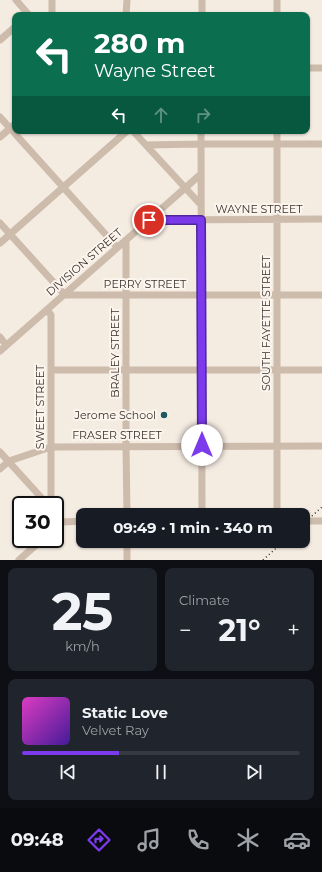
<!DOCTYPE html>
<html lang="en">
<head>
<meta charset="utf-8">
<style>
  :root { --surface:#171b24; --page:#20242c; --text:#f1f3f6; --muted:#9ea1a6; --line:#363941; --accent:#7c3aed }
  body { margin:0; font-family:Montserrat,sans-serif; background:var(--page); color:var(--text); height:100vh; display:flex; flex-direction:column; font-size:15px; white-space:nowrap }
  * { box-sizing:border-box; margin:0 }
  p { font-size:13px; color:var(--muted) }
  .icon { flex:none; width:22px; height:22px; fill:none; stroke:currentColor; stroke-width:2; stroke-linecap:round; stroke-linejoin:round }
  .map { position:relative; height:560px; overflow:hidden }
  .panel { display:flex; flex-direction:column; gap:8px; padding:8px; background:#0d0f14; flex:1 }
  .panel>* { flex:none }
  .hud { position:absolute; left:12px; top:12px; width:298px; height:122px; border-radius:8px; box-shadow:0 1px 3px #0004; background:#0b6e4f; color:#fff; overflow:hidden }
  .speed { position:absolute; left:12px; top:496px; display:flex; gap:8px; font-size:20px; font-weight:700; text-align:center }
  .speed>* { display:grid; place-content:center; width:52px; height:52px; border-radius:50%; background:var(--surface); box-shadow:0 1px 3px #0004; line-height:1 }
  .speed .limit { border:2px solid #111; border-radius:6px; background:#fff; color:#111 }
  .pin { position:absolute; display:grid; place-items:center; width:34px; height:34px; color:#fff; margin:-17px; border:2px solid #fff; border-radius:50%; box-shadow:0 1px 4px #0007 }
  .me { position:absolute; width:44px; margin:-22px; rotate:0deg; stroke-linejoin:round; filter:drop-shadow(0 0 3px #0008) }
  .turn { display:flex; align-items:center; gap:14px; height:84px; padding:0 16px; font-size:18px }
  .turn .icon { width:52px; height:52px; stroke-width:2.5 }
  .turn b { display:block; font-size:28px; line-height:34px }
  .lanes { display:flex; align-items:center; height:38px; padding:0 16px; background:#0003; justify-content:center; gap:20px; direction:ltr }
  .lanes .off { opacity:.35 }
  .big { font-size:30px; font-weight:700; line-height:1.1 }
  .panel .tile { flex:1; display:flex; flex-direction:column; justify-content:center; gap:6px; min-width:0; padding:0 14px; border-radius:8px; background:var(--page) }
  .panel .dial { align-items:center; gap:0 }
  .dial b { font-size:52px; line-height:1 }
  .song { display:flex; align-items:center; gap:12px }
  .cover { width:48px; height:48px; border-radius:6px; background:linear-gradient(135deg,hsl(310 70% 55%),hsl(260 70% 35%)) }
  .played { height:4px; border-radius:2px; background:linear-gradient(90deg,var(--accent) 35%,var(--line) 35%) }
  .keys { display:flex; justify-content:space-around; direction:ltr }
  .heat { display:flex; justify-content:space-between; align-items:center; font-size:22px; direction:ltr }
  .panel .tiles { flex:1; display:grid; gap:8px; grid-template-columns:1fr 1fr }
  .tile:last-child { grid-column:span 2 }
  .trip { position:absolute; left:76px; top:508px; width:234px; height:40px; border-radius:8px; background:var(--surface); box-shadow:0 1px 3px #0004; font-weight:700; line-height:40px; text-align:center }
  .menu { display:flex; height:64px; justify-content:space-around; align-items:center; background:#090b0e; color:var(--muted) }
  .menu .icon { width:28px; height:28px }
  .menu .on { color:var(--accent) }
  .menu b { font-size:18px; color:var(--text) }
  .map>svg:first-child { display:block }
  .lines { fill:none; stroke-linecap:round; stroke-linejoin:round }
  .minor { stroke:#cdbbac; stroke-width:7 }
  .rail { stroke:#3b302b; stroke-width:1.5; stroke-dasharray:1 3; stroke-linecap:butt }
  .route-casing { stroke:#51269a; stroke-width:10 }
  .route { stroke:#7c3aed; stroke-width:7 }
  .poi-dot { fill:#1f5a5e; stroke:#fbf5ee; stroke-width:1.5 }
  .labels { text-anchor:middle; stroke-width:4; stroke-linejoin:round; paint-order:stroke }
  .street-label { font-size:11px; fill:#3b302b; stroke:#fbf5ee }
  .poi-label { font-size:11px; fill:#3b302b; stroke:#fbf5ee; text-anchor:end }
</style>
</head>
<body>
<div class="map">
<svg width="322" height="560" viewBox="0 0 322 560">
  <rect width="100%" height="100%" fill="#f4ebe1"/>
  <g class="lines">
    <path class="minor" d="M16,0L29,15
      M52,0V15
      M126,15L127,0
      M202,15V0
      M277,15V0
      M0,40L15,27
      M307,68H322
      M0,117L117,247
      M133,131L201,205
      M201,131L202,515
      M277,131V515
      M0,137L15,124
      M146,145L201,144H322
      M149,220L322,219
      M0,223L65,295H322
      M126,240V446L127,515
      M0,243L127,131
      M47,310L51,315V505
      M0,337L6,345
      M0,351L201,174
      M51,370H322
      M0,452L48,505
      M0,469L9,461L51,447L322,446
      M55,513L63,522
      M303,521H322
      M55,528L63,522L83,521
      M19,560L43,539
      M127,560V541"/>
    <path class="rail" d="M303,524L322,507
      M263,560L284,541"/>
  </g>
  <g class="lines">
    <g class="route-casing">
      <path id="route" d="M149,220H201L202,445"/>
    </g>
    <use href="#route" class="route"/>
  </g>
  <circle class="poi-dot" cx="164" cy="415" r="4"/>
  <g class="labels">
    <g class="street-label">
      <text x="259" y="213">WAYNE STREET</text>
      <text transform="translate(84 262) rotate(-41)" y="4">DIVISION STREET</text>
      <text x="145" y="288">PERRY STREET</text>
      <text transform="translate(266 323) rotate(-90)" y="4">SOUTH FAYETTE STREET</text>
      <text transform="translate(115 353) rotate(-90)" y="4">BRALEY STREET</text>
      <text transform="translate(40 407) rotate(-90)" y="4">SWEET STREET</text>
      <text x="117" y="439">FRASER STREET</text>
    </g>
    <g class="poi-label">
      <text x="156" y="419">Jerome School</text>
    </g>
  </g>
</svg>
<div class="speed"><div class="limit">30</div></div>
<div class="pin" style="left:149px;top:220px;background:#d93025"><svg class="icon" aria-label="arrive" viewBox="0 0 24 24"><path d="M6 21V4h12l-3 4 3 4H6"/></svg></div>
<svg class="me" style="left:202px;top:445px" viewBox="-20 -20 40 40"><circle r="19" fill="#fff"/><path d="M0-13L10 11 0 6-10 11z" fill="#7c3aed"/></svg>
<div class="trip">09:49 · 1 min · 340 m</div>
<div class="hud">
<div class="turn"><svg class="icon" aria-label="left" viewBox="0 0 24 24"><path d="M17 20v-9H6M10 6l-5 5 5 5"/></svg><div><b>280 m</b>Wayne Street</div></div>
<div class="lanes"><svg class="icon" aria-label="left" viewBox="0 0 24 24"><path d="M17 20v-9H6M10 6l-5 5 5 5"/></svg><svg class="icon off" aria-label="ahead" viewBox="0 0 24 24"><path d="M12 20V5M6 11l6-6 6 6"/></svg><svg class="icon off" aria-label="right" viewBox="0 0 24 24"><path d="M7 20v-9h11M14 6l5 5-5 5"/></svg></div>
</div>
</div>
<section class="panel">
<div class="tiles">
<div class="tile dial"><b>25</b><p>km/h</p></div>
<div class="tile"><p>Climate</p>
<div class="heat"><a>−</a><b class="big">21°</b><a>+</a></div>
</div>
<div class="tile">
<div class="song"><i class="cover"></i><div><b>Static Love</b><p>Velvet Ray</p></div></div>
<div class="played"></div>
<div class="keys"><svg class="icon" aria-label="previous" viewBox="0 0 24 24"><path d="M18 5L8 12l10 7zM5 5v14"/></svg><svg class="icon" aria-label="pause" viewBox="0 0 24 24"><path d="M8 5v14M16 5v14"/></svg><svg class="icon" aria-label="next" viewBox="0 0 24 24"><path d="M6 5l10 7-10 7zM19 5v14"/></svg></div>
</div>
</div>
</section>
<nav class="menu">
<b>09:48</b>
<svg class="icon on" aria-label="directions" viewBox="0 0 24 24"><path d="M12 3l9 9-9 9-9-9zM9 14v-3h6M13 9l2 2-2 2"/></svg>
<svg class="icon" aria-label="music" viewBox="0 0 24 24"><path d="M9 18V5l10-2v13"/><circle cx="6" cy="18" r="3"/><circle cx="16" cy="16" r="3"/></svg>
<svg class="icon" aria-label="phone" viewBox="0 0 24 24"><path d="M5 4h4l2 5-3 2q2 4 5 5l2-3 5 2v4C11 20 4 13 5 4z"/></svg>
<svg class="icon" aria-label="climate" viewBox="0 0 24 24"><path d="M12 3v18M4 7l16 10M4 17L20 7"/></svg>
<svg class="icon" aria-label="car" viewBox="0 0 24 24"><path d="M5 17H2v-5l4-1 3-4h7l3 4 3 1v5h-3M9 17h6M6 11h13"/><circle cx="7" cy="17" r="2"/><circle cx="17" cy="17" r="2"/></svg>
</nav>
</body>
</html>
